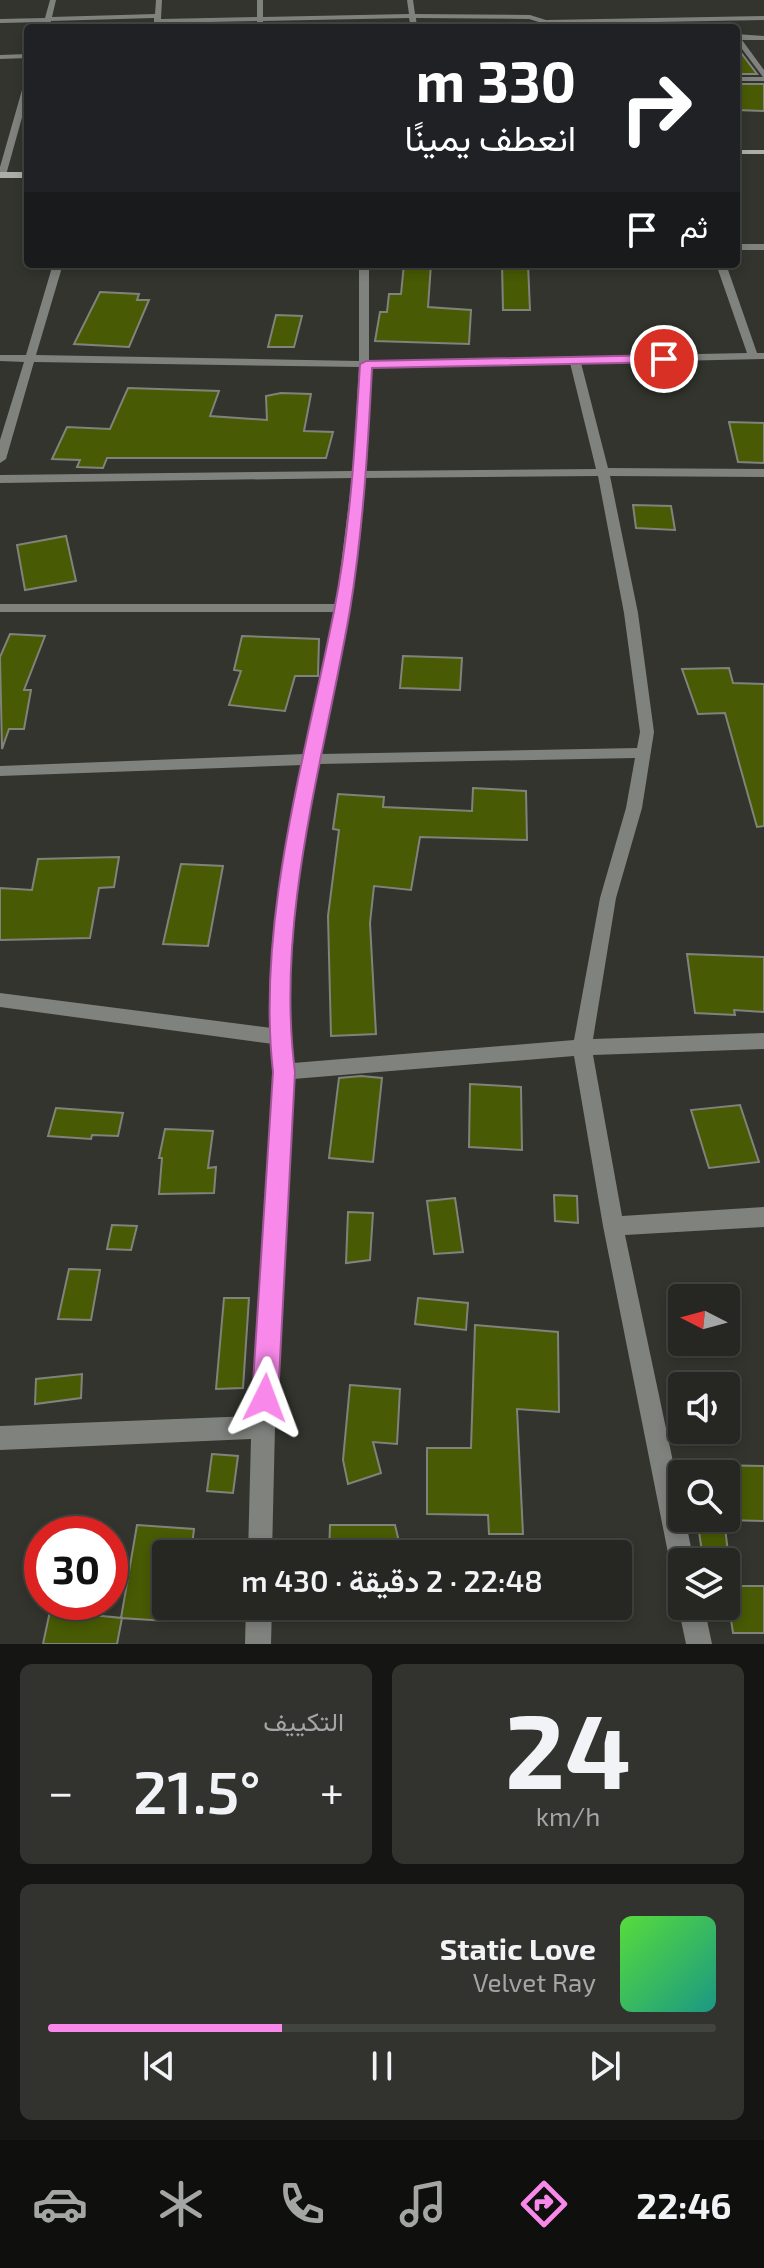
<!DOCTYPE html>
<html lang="ar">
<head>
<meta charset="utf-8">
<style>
  :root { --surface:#262722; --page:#32332f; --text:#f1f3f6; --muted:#a4a5a5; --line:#424440; --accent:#f888ea }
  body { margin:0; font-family:"Exo 2",Vazirmatn,sans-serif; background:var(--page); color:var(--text); direction:rtl; height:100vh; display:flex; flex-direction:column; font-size:30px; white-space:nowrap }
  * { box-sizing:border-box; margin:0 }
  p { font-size:26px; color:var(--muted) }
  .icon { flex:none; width:44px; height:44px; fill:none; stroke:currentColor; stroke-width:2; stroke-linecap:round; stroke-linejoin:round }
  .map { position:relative; height:1644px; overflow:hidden; direction:ltr }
  .sheet { display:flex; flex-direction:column; gap:20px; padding:20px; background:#151513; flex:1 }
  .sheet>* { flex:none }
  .top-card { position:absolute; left:24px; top:24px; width:716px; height:244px; border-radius:8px; box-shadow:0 4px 12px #0003,0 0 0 2px var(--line); direction:rtl; background:#202124; color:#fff; overflow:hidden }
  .needle { width:52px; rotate:276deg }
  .buttons { position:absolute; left:668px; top:1284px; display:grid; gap:16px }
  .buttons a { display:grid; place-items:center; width:72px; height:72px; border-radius:8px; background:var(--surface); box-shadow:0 4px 12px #0003,0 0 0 2px var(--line); font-size:40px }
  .speed { position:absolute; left:24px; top:1516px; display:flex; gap:16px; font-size:40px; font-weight:700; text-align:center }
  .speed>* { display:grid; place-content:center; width:104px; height:104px; border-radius:50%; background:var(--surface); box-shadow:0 4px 12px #0003,0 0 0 2px var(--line); line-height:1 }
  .speed .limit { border:12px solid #d22; background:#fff; color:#111 }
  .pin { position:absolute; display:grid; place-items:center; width:68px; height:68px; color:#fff; margin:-34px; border:4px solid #fff; border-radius:50%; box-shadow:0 2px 8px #0007 }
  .me { position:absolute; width:88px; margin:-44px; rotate:3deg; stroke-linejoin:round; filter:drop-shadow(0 0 6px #0008) }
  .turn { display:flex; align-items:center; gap:28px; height:168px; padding:0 32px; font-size:36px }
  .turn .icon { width:104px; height:104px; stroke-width:2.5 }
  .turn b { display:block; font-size:56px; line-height:68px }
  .then { display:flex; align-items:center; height:76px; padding:0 32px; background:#0003; gap:16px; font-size:30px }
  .big { font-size:60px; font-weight:600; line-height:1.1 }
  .sheet .tile { flex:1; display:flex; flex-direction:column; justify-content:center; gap:12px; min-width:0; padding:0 28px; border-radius:12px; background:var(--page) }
  .sheet .dial { align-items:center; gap:0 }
  .dial b { font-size:104px; line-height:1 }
  .song { display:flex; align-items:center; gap:24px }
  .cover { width:96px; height:96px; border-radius:12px; background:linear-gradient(135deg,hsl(110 70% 55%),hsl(170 70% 35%)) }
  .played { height:8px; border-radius:4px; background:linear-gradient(90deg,var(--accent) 35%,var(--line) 35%) }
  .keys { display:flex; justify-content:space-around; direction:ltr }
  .heat { display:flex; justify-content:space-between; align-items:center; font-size:44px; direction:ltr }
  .sheet .tiles { flex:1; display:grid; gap:20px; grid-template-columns:1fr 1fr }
  .tile:last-child { grid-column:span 2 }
  .trip { position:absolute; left:152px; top:1540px; width:480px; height:80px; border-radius:8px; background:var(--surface); box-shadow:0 4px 12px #0003,0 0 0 2px var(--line); font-weight:600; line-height:80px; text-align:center; direction:rtl }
  .tabs { display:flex; height:128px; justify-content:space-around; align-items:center; background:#0f100e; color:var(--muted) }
  .tabs .icon { width:56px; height:56px }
  .tabs .active { color:var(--accent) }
  .tabs b { font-size:36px; color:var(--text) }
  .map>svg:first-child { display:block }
  .building { fill:#485a04; stroke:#80837b; stroke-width:2 }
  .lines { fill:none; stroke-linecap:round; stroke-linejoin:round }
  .street { fill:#80827e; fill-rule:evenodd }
  .secondary { fill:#acaea8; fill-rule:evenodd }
  .route { fill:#f888ea; stroke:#a15898; stroke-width:2 }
</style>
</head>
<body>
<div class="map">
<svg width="764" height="1644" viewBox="0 0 764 1644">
  <rect width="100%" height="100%" fill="#32342d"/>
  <path class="building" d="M736,46L757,74H736Z
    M736,84H764V111L736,110Z
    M404,264H431L428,307L471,310L469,344L375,341L380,312H387L389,294H401Z
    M502,264H528L530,310H503Z
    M100,292L139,294L137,300H149L129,347L74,344Z
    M276,315L302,316L294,347H268Z
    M128,388L219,391L210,416L267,420L266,396L281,393L311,394L304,431L333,432L326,458H107L103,468L77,467L80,460L52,459L67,427L110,429Z
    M729,422L764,423V463L738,462Z
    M633,505L671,506L675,530L636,528Z
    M66,536L76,581L25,590L17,545Z
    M10,634L45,636L24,690H31L24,729H9L2,749L0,657Z
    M242,636L319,639L318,676H295L285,711L229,705L241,671L234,670Z
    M403,656L462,658L460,690L400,688Z
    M729,668L733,683L764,684V826L757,827L725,713L698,714L682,669Z
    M473,788L526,791L527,840L420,837L411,890L374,886L370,923L376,1034L331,1036L328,916L339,830L333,829L338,794L384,797L383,807L472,811Z
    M119,857L114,887L99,888L90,938L0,940V888L32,890L38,859Z
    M181,864L223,866L208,946L163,944Z
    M687,954L764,957V1012L734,1010L735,1015L695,1013Z
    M361,1076L382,1078L373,1162L329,1158L339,1078Z
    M470,1084L521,1087L522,1150L469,1147Z
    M740,1105L759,1162L709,1168L691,1110Z
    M56,1108L123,1113L118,1136L92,1135L91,1139L48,1136Z
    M165,1129L213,1131L208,1168L216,1167L214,1193L159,1194L162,1158H159Z
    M554,1195L577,1196L578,1223L555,1221Z
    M455,1198L463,1252L434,1254L427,1201Z
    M348,1212L373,1213L370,1260L346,1263Z
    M112,1225L137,1226L131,1250L107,1249Z
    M69,1269L100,1270L91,1320L58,1319Z
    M224,1298H249L243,1388L216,1389Z
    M418,1298L468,1303L466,1330L415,1324Z
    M475,1325L558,1332L559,1412L517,1409L523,1534H489L488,1515L427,1514V1448H471Z
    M82,1374L81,1398L35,1404L36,1379Z
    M350,1385L400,1389L397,1444L373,1442L381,1473L348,1484L343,1460Z
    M212,1454L238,1456L233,1493L207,1491Z
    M711,1465L764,1466V1521L724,1520L728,1552H702L697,1518H726V1474H713Z
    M137,1525L194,1529L191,1554H166V1621L121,1618Z
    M330,1525H395L402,1554H329Z
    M726,1586H764V1633H733Z
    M50,1611L122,1618L117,1644H43Z"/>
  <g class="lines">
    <path class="street" d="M50,0H56L52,17L155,14L156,0H162L161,19L257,17V0H263V17L409,14L407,0H413L415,14L530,15L546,20L764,16V20L549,24V28H543L542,23L529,19L416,18L417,28H411L409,18L263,21V26L260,28L257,26V21L161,23L157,28L154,26V18L51,21L49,28H43L44,22L0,23V19L45,18Z
      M736,34L764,36V40H742L764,70V81H736V77H763L736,41Z
      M28,54V58L0,59V55Z
      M28,81V96L6,175L0,177V167L24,83Z
      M736,244H764V250H736Z
      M53,264H63L36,355L359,361V264H369V361L747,353L716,264H726L757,353H764V359L581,363L608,468L764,469V477L610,476L638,613L654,732L642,808L616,898L593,1039L764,1033V1049L593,1055L622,1216L764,1207V1227L625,1235L682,1504V1518H685L694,1562H682V1575L673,1572L670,1563L603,1226L574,1056L293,1079L275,1427L272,1554H248L251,1439L0,1450V1426L252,1416L275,1072L273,1044L0,1007V993L272,1028C266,940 285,850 303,765L0,776V766L305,754L335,612H0V604H336L352,478L0,483V475L353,471L359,367L34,362L6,459L0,463V440L24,362L0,361V355H26ZM570,363L596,469L365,471L369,367ZM598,476L624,613L640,732L637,748L321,754L349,609L364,478ZM635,758L626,808L600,898L574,1040L293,1063C285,962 298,864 318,764Z
      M682,1597V1606H704L712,1644H686L678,1606Z
      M246,1606H272L271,1644H245Z"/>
    <path class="secondary" d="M736,150H764V154H736Z
      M0,172H28V178H0Z"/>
  </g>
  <path class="route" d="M664,355L668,356V362L372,368C368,448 363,530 350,610C324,760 275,918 295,1072L278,1398L274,1407L265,1411L255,1407L252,1398L273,1072C256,923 305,758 334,611C350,530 355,447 360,364L366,361Z"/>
</svg>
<div class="buttons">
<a><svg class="needle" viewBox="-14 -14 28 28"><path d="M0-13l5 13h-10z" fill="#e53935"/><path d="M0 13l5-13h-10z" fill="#a4a5a5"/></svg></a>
<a><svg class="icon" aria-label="sound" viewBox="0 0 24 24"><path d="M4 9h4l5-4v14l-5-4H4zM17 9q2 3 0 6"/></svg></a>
<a><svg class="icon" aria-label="search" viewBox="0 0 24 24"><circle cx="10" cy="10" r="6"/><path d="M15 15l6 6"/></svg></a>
<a><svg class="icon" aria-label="layers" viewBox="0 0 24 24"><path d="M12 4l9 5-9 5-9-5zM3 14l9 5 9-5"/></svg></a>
</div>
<div class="speed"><div class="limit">30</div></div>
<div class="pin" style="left:664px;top:359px;background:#d93025"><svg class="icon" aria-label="arrive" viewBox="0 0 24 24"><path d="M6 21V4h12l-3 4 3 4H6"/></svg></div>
<svg class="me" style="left:265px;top:1398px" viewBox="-20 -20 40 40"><path d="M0-17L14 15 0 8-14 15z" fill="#f888ea" stroke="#fff" stroke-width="4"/></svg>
<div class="trip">22:48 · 2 دقيقة · 430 m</div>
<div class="top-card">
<div class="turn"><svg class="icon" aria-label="right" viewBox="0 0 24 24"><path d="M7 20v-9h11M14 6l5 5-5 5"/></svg><div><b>330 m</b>انعطف يمينًا</div></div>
<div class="then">ثم<svg class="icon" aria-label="arrive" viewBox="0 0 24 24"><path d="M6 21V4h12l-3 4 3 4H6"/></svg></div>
</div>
</div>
<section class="sheet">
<div class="tiles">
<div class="tile dial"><b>24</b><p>km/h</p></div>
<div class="tile"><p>التكييف</p>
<div class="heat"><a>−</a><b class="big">21.5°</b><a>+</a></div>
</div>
<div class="tile">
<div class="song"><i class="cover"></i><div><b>Static Love</b><p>Velvet Ray</p></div></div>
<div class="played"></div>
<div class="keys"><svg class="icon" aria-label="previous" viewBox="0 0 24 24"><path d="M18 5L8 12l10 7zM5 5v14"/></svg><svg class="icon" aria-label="pause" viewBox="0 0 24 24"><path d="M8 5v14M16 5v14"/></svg><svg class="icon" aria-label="next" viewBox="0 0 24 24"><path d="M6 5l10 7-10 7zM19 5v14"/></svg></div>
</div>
</div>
</section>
<nav class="tabs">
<b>22:46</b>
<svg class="icon active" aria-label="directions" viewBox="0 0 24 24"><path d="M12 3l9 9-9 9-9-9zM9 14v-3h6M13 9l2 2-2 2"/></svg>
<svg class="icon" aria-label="music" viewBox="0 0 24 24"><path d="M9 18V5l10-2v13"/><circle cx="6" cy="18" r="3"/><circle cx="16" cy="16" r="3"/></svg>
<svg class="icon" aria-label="phone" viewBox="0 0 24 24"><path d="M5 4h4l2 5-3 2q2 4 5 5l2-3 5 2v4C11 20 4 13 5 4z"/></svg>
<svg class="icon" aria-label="climate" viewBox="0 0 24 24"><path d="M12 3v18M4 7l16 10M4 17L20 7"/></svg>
<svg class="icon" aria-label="car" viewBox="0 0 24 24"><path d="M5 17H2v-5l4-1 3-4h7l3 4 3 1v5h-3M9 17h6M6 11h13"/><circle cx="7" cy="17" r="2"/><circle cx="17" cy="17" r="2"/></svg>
</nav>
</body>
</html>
